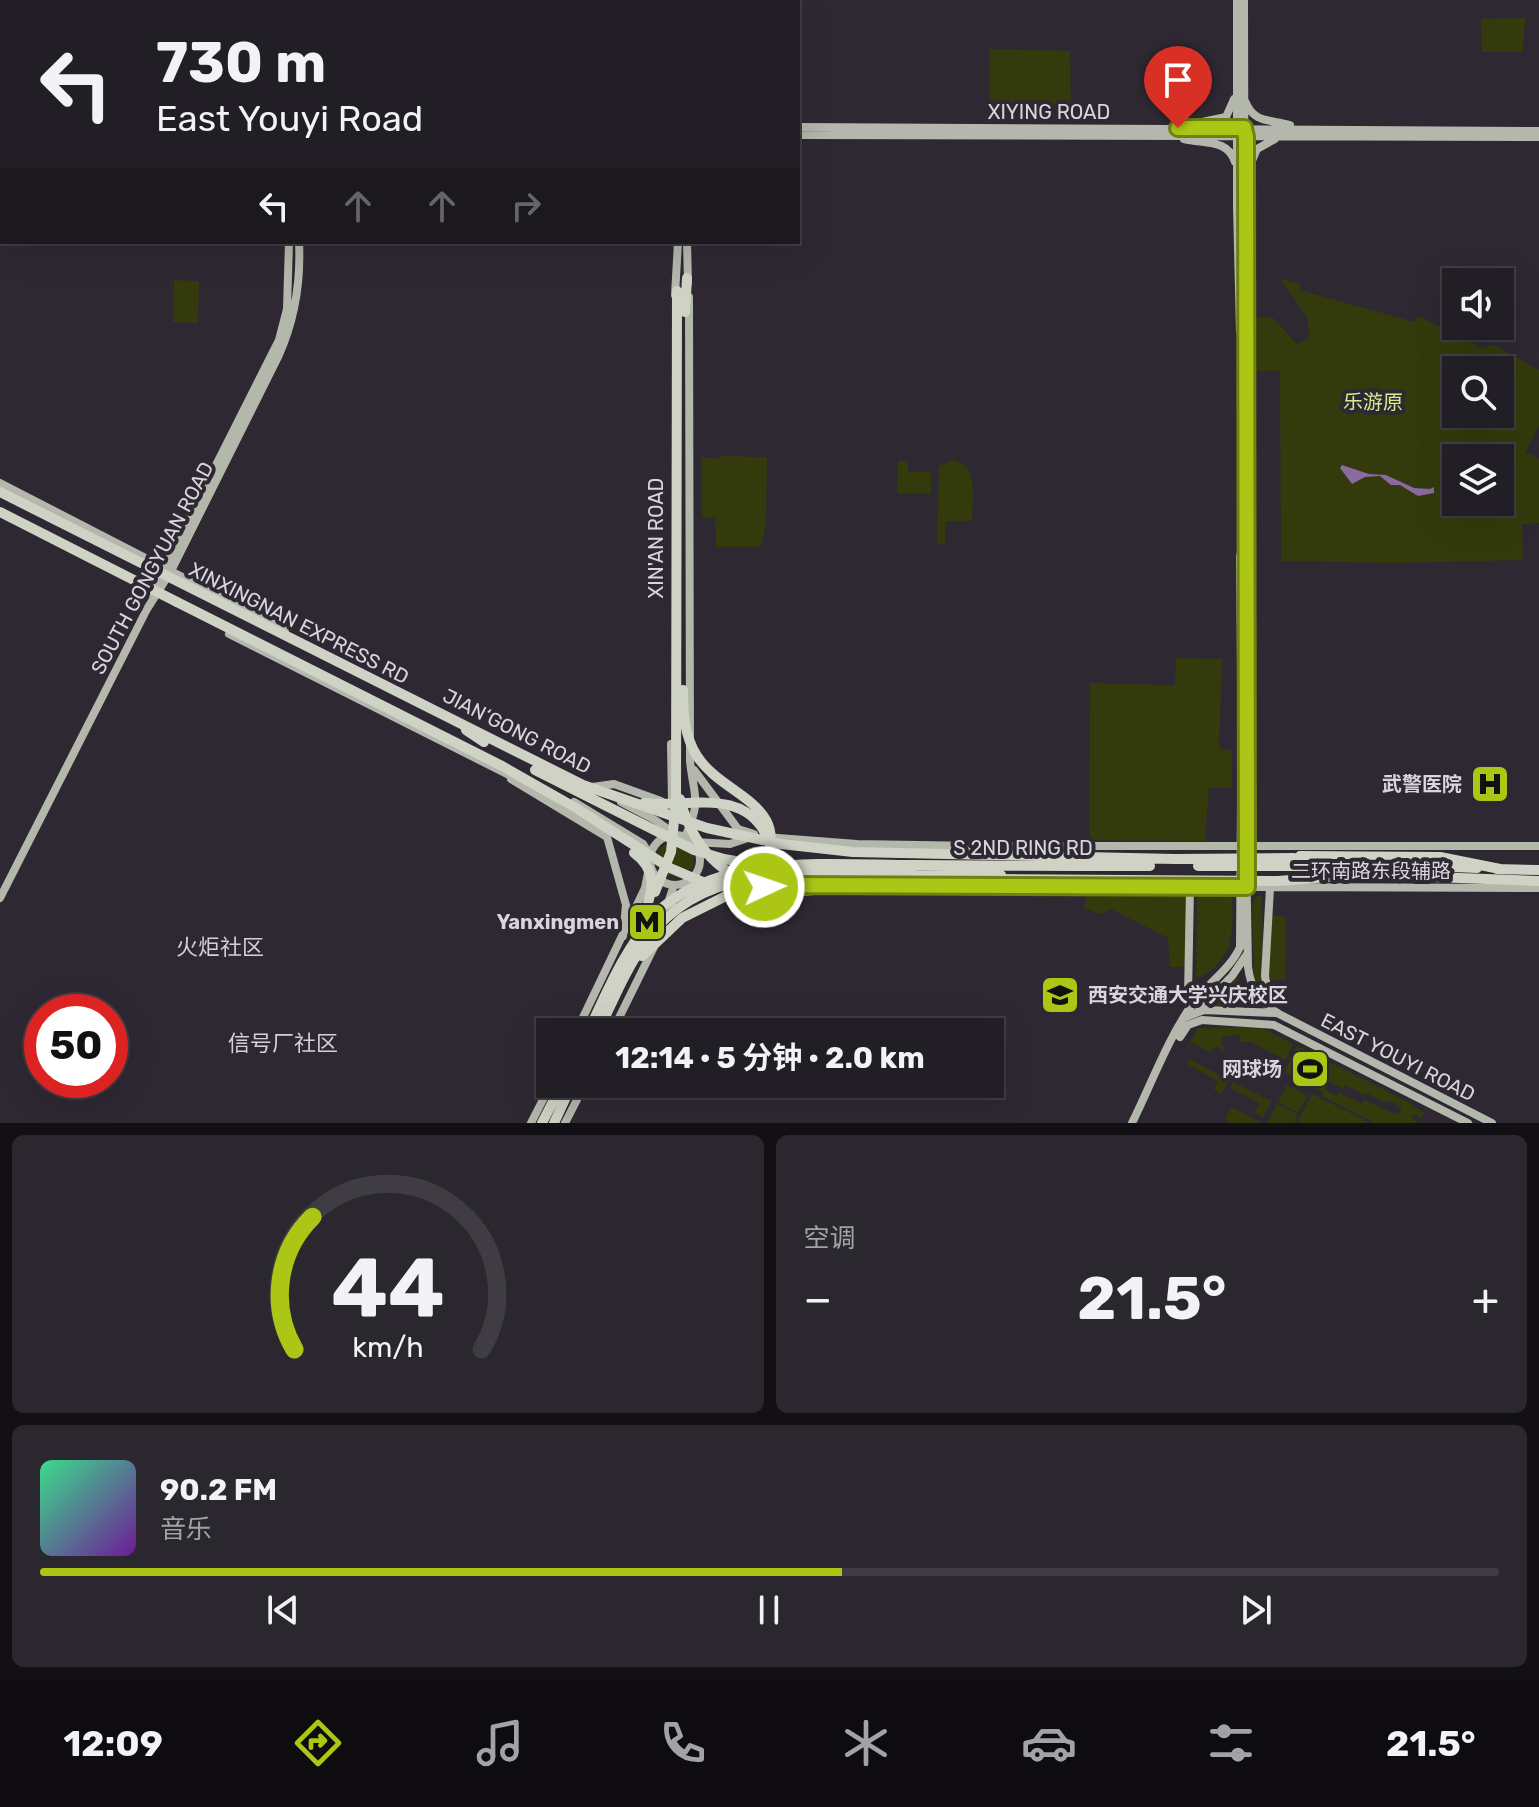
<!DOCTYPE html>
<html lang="zh">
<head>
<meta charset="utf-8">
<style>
  :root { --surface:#221e26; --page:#2a272e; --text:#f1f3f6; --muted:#a2a2a7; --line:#3f3c43; --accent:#abc615 }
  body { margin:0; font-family:Rubik,"Noto Sans SC",sans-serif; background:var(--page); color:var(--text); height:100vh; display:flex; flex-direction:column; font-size:30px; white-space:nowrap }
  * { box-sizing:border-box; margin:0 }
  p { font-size:26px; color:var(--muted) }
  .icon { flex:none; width:44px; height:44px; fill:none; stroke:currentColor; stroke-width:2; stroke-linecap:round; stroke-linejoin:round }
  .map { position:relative; height:1123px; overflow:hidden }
  .panel { display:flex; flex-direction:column; gap:12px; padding:12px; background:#131015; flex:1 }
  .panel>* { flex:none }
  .top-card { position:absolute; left:0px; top:0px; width:800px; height:244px; box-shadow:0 8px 32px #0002,0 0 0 2px var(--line); background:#221e26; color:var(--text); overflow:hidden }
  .tools { position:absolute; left:1442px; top:268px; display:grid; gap:16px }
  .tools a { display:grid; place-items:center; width:72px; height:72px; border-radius:0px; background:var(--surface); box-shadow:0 8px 32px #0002,0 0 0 2px var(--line); font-size:40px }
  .speed { position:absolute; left:24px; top:994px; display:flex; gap:16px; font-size:40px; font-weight:700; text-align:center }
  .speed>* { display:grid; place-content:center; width:104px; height:104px; border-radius:50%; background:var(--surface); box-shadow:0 8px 32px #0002,0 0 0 2px var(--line); line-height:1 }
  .speed .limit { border:12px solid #d22; background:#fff; color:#111 }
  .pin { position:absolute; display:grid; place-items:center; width:68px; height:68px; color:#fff; margin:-82px -34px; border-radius:50% 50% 50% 0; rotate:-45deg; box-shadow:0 0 8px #0007 }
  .pin .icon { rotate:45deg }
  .me { position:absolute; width:88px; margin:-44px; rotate:87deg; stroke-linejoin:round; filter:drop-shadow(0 0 6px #0008) }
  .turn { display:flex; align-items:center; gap:28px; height:168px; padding:0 24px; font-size:36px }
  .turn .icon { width:104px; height:104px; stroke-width:2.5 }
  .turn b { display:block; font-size:56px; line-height:68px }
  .lanes { display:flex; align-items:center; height:76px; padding:0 24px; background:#0003; justify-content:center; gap:40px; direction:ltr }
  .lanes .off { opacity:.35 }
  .big { font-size:60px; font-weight:700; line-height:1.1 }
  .panel .tile { flex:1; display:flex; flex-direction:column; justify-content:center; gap:12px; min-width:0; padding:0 28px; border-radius:12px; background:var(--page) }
  .panel .dial { align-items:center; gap:0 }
  .dial svg { height:208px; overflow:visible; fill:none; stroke:var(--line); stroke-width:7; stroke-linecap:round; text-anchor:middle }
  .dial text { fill:var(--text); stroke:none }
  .song { display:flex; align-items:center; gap:24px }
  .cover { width:96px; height:96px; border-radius:12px; background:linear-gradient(135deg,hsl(150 70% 55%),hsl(280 70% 35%)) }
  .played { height:8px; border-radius:4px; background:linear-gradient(90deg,var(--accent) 55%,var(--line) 55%) }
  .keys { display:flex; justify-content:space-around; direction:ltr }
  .heat { display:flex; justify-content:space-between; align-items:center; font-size:44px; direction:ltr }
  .panel .tiles { flex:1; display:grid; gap:12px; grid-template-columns:1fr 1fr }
  .tile:last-child { grid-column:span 2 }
  .trip { position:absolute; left:536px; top:1018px; width:468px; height:80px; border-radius:0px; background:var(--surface); box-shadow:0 8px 32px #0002,0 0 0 2px var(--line); font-weight:700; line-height:80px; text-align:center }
  .tab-bar { display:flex; height:128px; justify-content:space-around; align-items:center; background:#0e0c0f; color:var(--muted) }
  .tab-bar .icon { width:56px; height:56px }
  .tab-bar .on { color:var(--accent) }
  .tab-bar b { font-size:36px; color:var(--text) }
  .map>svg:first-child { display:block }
  .green { fill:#333b0d; fill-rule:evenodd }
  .water { fill:#8b69a1 }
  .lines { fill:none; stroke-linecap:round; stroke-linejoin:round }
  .major { stroke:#b4b7ab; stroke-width:8 }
  .highway { stroke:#cfd3c5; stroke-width:10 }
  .highway-bridge { stroke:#cfd3c5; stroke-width:10 }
  .route-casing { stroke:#6f810e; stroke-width:20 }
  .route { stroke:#abc615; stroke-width:14 }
  .labels { text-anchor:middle; stroke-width:8; stroke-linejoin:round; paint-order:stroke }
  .street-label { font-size:20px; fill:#d9d5dc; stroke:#2e2832 }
  .park-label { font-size:20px; fill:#d6eb8d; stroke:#2e2832 }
  .poi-label { font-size:20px; font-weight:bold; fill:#d9d5dc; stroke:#2e2832; text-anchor:end }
  .neighbourhood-label { font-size:22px; fill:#d6cedb; stroke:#2e2832 }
</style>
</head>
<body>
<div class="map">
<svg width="1539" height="1123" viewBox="0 0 1539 1123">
  <rect width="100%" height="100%" fill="#2e2832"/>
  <path class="green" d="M1525,18L1523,52H1482L1481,19Z
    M990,49L1070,51L1071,119H989Z
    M1279,278L1300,284V290L1414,322L1418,316L1482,348L1494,345L1539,370V425L1526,452L1539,459V523L1522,524L1523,560L1394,563L1281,561L1280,371H1254L1252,318L1272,317L1297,344L1309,339L1308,319ZM1456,370H1500V414H1456ZM1456,458H1500V502H1456Z
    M174,280L199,281L198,323L173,322Z
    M722,456L767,457L766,522L762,545L758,547H716L715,517L702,518V457L719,459Z
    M953,460C980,465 972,499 972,521L945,522V544H937L939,466Z
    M898,461H908V472H931V493H897Z
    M1176,658L1222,659L1219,748L1232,751V788H1209L1205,841L1089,840L1090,683L1175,685Z
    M670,840L694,855L693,867L679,878L662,874L656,864L657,852Z
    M1088,891H1185V967H1170L1168,938L1111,909L1100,914L1084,908Z
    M1197,895H1232C1234,932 1234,962 1196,979Z
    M1262,895L1263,993L1258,991L1254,984L1252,904L1257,896Z
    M1269,914L1286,917L1285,980H1268Z
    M1235,975L1241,984L1247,1004L1217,1007L1211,1004L1212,999Z
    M1170,986L1184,988L1173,1010L1161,1003Z
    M1260,1027L1293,1044L1286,1060L1250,1042H1241L1239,1035L1223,1036L1221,1044L1224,1046V1051L1216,1046L1211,1052L1192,1043L1186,1051L1198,1028Z
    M1297,1046L1412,1104V1106L1424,1112L1421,1118L1413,1114L1411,1118L1419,1123H1374L1322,1096L1323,1092L1284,1072ZM1329,1082L1343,1089L1345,1085L1365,1095L1367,1093L1387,1103L1388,1100L1402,1108L1398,1115L1364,1100L1362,1104L1339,1092L1337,1096L1325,1090Z
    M1189,1059L1229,1080L1221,1094L1214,1090L1218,1081L1187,1064Z
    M1233,1082L1271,1101L1263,1117L1255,1113L1259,1103L1230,1088Z
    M1287,1085L1308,1096L1298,1113L1278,1102Z
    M1312,1094L1368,1122V1123H1297Z
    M1277,1104L1298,1115L1294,1123H1267Z
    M1231,1107L1260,1122L1259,1123H1231L1225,1120Z"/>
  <path class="water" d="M1342,465L1369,474L1386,475L1414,488L1430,489L1434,487V493L1418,496L1400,485H1391L1380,476L1365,477L1352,484L1340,468Z"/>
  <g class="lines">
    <path class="major" d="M1237,0V206L1240,331
      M1244,0L1246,846L1248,967C1251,990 1260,1002 1279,1014L1492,1123
      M279,2V0
      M285,2V0
      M677,2V0
      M687,2V0
      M1245,101C1254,124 1270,119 1290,125
      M1193,124L1226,117L1234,99
      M0,125H2
      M798,127L1539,131
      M0,133H2
      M798,135L1539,137
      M1184,139C1205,144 1228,139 1235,162
      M1249,168L1257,149L1275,139
      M687,242L688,283
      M675,295L678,242
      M0,483L285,630
      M1240,556L1241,663
      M151,594L279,340L287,309L289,242
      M229,634L517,779
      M671,744L672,802
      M694,770L738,829L754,834
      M511,779L607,837L626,905L623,936
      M592,787L614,784L661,801
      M574,802L643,844L650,855
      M621,802L655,820L675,834
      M650 860a25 25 0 1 1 50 0a25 25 0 1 1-50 0Z
      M685,837C702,799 694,799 690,761L689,297
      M765,837L857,844L979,846H1539
      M694,842L730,844L748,838
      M951,886L1539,888
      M763,887L814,886
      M0,898L147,609L171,571L278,357C295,320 301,283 299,242
      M668,903L674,885
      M1188,996L1190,887
      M1270,1007L1265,976L1270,888
      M1199,1010L1232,976L1247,954
      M1186,1017L1204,1010L1275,1013
      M576,1032L645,888L650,862
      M612,1032L654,947
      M1180,1037L1188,1025L1202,1020L1274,1025L1468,1123
      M531,1123L551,1084
      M565,1123L585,1084
      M1132,1123C1150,1087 1169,1036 1192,1005C1206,984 1230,970 1240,947L1241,804"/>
    <path class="highway" d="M685,312L687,278
      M177,602L502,766
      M466,730L484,742
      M676,800L677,291
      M1300,856L1440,857L1500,869
      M913,865L1075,866
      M1432,866L1477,868
      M1497,869L1539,870
      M915,875H1001
      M1433,877L1539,881
      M542,1123L562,1084
      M554,1123L572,1084"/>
    <path class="highway-bridge" d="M0,492L583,785L707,828L781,844L853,852L1175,859L1293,858L1332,866
      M0,512L177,602
      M683,690C683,713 684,735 697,756C724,798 797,804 761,871
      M502,766L576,808L670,868L703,882L741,890L781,892L996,879L1278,881L1353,875
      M535,770L694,850L724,859L758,865
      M680,799C692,845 721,880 769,887
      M644,803C686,808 743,787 766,835
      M634,853C658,870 653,891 644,915
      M1075,866H1150
      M1198,866H1310
      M1326,866H1432
      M1350,875L1433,877
      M655,892L671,852L676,800
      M642,956L682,918L740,889
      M588,1032C607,992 625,948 655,915C714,852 834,865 913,865
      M598,1032C613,1001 626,968 647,940C706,856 825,874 915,875"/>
  </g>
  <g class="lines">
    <g class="route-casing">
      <path id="route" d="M764,887L785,885L1247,887L1246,137L1244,128H1178"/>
    </g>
    <use href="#route" class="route"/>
  </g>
  <defs>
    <g id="hospital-square" transform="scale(2)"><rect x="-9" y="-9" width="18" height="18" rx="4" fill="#abc615" stroke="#2e2832"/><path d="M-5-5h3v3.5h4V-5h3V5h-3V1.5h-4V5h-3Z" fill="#111"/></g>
    <g id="metro-square" transform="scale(2)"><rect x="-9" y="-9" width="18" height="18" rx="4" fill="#abc615" stroke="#2e2832"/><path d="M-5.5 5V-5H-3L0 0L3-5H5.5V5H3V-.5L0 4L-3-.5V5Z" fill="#111"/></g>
    <g id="university-square" transform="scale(2)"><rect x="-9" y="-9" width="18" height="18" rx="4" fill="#abc615" stroke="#2e2832"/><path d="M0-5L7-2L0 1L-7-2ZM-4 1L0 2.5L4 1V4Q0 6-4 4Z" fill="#111"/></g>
    <g id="stadium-square" transform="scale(2)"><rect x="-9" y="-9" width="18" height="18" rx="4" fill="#abc615" stroke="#2e2832"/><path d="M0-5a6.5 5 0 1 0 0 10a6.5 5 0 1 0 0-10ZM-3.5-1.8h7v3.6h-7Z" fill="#111"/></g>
  </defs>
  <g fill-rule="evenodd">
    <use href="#hospital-square" x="1490" y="784"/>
    <use href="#metro-square" x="647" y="922"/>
    <use href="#university-square" x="1060" y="995"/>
    <use href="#stadium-square" x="1310" y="1069"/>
  </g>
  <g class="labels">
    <g class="street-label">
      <text x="1049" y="119">XIYING ROAD</text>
      <text transform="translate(656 538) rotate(-90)" y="7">XIN'AN ROAD</text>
      <text transform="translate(152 568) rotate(-62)" y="7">SOUTH GONGYUAN ROAD</text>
      <text transform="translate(299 623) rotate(27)" y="7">XINXINGNAN EXPRESS RD</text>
      <text transform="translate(517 731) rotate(27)" y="7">JIAN‘GONG ROAD</text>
      <text x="1023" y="855">S 2ND RING RD</text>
      <text x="1371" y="878">二环南路东段辅路</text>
      <text transform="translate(1398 1057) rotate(27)" y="7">EAST YOUYI ROAD</text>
    </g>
    <g class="park-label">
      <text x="1373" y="409">乐游原</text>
    </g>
    <g class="poi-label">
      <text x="1462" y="791">武警医院</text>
      <text x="619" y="929">Yanxingmen</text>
      <text x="1088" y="1002" text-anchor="start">西安交通大学兴庆校区</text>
      <text x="1282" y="1076">网球场</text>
    </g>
    <g class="neighbourhood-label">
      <text x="220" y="955">火炬社区</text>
      <text x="283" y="1051">信号厂社区</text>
    </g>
  </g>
</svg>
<div class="tools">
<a><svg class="icon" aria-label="sound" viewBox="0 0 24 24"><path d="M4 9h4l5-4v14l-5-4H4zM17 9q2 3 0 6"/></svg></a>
<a><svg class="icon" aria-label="search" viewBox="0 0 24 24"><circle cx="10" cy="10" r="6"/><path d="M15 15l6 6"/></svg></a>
<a><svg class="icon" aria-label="layers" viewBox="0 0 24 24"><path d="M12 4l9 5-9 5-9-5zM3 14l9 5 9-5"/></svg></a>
</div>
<div class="speed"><div class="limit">50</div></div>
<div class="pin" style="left:1178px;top:128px;background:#d93025"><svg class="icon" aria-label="arrive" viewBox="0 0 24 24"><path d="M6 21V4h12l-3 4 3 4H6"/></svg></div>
<svg class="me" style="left:764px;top:887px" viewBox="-20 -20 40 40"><circle r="17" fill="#abc615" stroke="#fff" stroke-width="3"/><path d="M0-11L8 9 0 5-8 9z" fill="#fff"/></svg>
<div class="trip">12:14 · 5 分钟 · 2.0 km</div>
<div class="top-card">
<div class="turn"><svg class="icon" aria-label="left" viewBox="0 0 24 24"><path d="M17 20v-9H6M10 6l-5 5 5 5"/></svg><div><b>730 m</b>East Youyi Road</div></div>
<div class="lanes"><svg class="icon" aria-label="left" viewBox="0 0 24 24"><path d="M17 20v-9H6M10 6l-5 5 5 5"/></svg><svg class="icon off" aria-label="ahead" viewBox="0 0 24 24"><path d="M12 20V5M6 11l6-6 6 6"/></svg><svg class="icon off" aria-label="ahead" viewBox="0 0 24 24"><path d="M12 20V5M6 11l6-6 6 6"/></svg><svg class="icon off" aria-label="right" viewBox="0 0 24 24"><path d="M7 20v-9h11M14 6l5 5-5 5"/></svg></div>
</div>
</div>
<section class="panel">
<div class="tiles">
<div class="tile dial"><svg viewBox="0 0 100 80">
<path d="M14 69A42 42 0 1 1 86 69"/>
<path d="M14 69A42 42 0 0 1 21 18" stroke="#abc615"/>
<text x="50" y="56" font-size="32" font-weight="700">44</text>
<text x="50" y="72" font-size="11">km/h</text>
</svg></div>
<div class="tile"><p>空调</p>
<div class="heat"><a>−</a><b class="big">21.5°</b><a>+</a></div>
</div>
<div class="tile">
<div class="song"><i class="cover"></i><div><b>90.2 FM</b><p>音乐</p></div></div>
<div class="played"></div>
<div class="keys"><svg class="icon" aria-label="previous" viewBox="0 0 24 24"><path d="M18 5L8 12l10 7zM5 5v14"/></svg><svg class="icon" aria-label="pause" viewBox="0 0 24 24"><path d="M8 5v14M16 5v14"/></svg><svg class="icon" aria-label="next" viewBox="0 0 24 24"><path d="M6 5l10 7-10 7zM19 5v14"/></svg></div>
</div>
</div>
</section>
<nav class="tab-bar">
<b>12:09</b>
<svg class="icon on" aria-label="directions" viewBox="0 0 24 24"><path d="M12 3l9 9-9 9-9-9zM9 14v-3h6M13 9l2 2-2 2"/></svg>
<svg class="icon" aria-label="music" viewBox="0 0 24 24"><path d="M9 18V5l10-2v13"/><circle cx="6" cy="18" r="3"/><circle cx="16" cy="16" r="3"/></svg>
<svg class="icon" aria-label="phone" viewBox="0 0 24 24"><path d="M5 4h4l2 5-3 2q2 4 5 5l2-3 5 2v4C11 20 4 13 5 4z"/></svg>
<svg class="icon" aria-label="climate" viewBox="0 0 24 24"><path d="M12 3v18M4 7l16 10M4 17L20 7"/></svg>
<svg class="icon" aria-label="car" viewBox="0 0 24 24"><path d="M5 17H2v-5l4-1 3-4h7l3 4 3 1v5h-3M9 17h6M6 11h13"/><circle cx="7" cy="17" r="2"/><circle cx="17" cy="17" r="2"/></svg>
<svg class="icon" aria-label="filters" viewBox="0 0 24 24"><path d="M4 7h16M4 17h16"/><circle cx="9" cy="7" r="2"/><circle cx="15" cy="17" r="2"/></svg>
<b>21.5°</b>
</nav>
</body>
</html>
